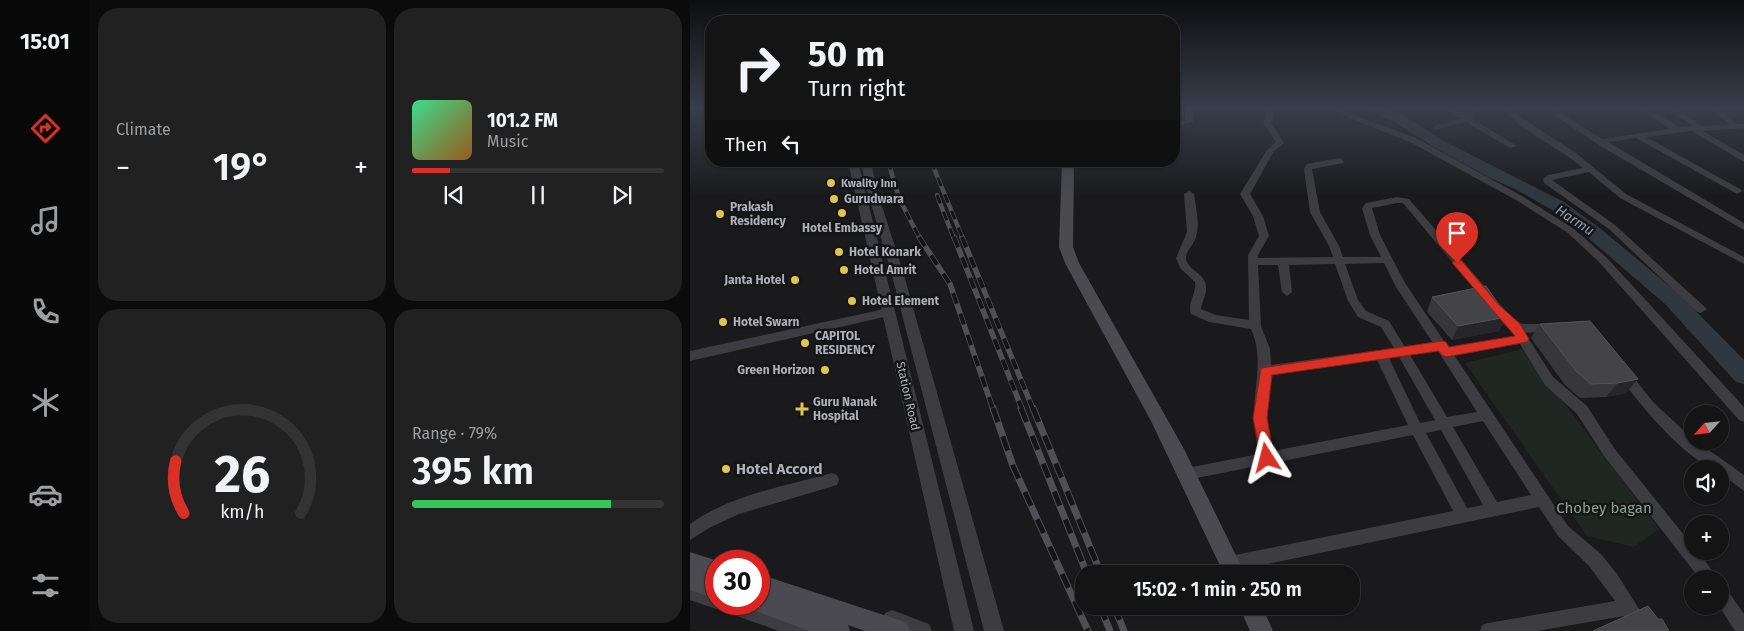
<!DOCTYPE html>
<html lang="en">
<head>
<meta charset="utf-8">
<style>
  :root { --surface:#141415; --page:#212122; --text:#f1f3f6; --muted:#9d9ea0; --line:#333334; --accent:#d93025 }
  body { margin:0; font-family:"Fira Sans",sans-serif; background:var(--page); color:var(--text); height:100vh; display:flex; flex-direction:column; font-size:19px; white-space:nowrap }
  * { box-sizing:border-box; margin:0 }
  p { font-size:16px; color:var(--muted) }
  .icon { flex:none; width:28px; height:28px; fill:none; stroke:currentColor; stroke-width:2; stroke-linecap:round; stroke-linejoin:round }
  .map { position:relative; flex:1; overflow:hidden }
  .sheet { display:flex; flex-direction:column; gap:8px; padding:8px; background:#0b0b0c; width:600px }
  .sheet>* { flex:none }
  .hud { position:absolute; left:15px; top:15px; width:475px; height:152px; border-radius:20px; box-shadow:0 1px 4px #0004,0 0 0 1px var(--line); background:#141415; color:var(--text); overflow:hidden }
  .needle { width:32px; rotate:243deg }
  .controls { position:absolute; left:994px; top:405px; display:grid; gap:10px }
  .controls a { display:grid; place-items:center; width:45px; height:45px; border-radius:50%; background:var(--surface); box-shadow:0 1px 4px #0004,0 0 0 1px var(--line); font-size:25px }
  .speed { position:absolute; left:15px; top:550px; display:flex; gap:10px; font-size:25px; font-weight:700; text-align:center }
  .speed>* { display:grid; place-content:center; width:65px; height:65px; border-radius:50%; background:var(--surface); box-shadow:0 1px 4px #0004,0 0 0 1px var(--line); line-height:1 }
  .speed .limit { border:8px solid #d22; background:#fff; color:#111 }
  .pin { position:absolute; display:grid; place-items:center; width:42px; height:42px; color:#fff; margin:-51px -21px; border-radius:50% 50% 50% 0; rotate:-45deg; box-shadow:0 0 5px #0007 }
  .pin .icon { rotate:45deg }
  .me { position:absolute; width:55px; margin:-28px; rotate:351deg; stroke-linejoin:round; filter:drop-shadow(0 0 4px #0008) }
  .turn { display:flex; align-items:center; gap:18px; height:105px; padding:0 20px; font-size:22px }
  .turn .icon { width:65px; height:65px; stroke-width:2.5 }
  .turn b { display:block; font-size:35px; line-height:42px }
  .then { display:flex; align-items:center; height:48px; padding:0 20px; background:#0003; gap:10px; font-size:19px }
  .big { font-size:38px; font-weight:600; line-height:1.1 }
  .sheet .tile { flex:1; display:flex; flex-direction:column; justify-content:center; gap:8px; min-width:0; padding:0 18px; border-radius:20px; background:var(--page) }
  .sheet .dial { align-items:center; gap:0 }
  .dial svg { height:130px; overflow:visible; fill:none; stroke:var(--line); stroke-width:7; stroke-linecap:round; text-anchor:middle }
  .dial text { fill:var(--text); stroke:none }
  .song { display:flex; align-items:center; gap:15px }
  .cover { width:60px; height:60px; border-radius:8px; background:linear-gradient(135deg,hsl(150 70% 55%),hsl(30 70% 35%)) }
  .played { height:5px; border-radius:2px; background:linear-gradient(90deg,var(--accent) 15%,var(--line) 15%) }
  .keys { display:flex; justify-content:space-around; direction:ltr }
  .heat { display:flex; justify-content:space-between; align-items:center; font-size:28px; direction:ltr }
  .charge { height:8px; border-radius:4px; background:linear-gradient(90deg,#34c759 79%,var(--line) 0) }
  .sheet .tiles { flex:1; display:grid; gap:8px; grid-template-columns:repeat(2,1fr) }
  .trip { position:absolute; left:385px; top:565px; width:285px; height:50px; border-radius:20px; background:var(--surface); box-shadow:0 1px 4px #0004,0 0 0 1px var(--line); font-weight:600; line-height:50px; text-align:center }
  main { display:flex; flex:1; min-height:0 }
  .dock { display:flex; flex-direction:column; width:90px; justify-content:space-around; align-items:center; background:#080808; color:var(--muted) }
  .dock .icon { width:35px; height:35px }
  .dock .on { color:var(--accent) }
  .dock b { font-size:22px; color:var(--text) }
  .map>svg:first-child { display:block }
  .green { fill:#202722 }
  .lines { fill:none; stroke-linecap:round; stroke-linejoin:round }
  .river { fill:#31373f; fill-rule:evenodd }
  .minor { fill:#3c3c41; fill-rule:evenodd }
  .tertiary { fill:#3c3c41; fill-rule:evenodd }
  .secondary { fill:#4a4a50; fill-rule:evenodd }
  .rail-far2-casing { stroke:#4f4f55; stroke-width:4.5 }
  .rail-far1-casing { stroke:#4f4f55; stroke-width:5.5 }
  .rail-casing { stroke:#4f4f55; stroke-width:7 }
  .rail-far2 { stroke:#151517; stroke-width:3; stroke-dasharray:9; stroke-linecap:butt }
  .rail-far1 { stroke:#151517; stroke-width:4; stroke-dasharray:11; stroke-linecap:butt }
  .rail { stroke:#151517; stroke-width:5; stroke-dasharray:15; stroke-linecap:butt }
  .wall { fill:#37363a }
  .shaded-wall { fill:#262528 }
  .building { fill:#444347; stroke:#545459 }
  .route { fill:#d93025; stroke:#8d1f18 }
  .poi-dot { fill:#dfc44f; stroke:#151517; stroke-width:2 }
  .labels { text-anchor:middle; stroke-width:5; stroke-linejoin:round; paint-order:stroke }
  .far-poi-label { font-size:11px; font-weight:bold; fill:#aeb0ba; stroke:#151517; text-anchor:start }
  .poi-label { font-size:12px; font-weight:bold; fill:#aeb0ba; stroke:#151517; text-anchor:start }
  .street-label { font-size:12px; fill:#aeb0ba; stroke:#151517 }
  .water-label { font-size:14px; font-style:italic; fill:#8999b1; stroke:#151517 }
  .near-poi-label { font-size:15px; font-weight:bold; fill:#aeb0ba; stroke:#151517; text-anchor:start }
  .near-park-label { font-size:15px; fill:#87a38d; stroke:#151517 }
</style>
</head>
<body>
<main>
<nav class="dock">
<b>15:01</b>
<svg class="icon on" aria-label="directions" viewBox="0 0 24 24"><path d="M12 3l9 9-9 9-9-9zM9 14v-3h6M13 9l2 2-2 2"/></svg>
<svg class="icon" aria-label="music" viewBox="0 0 24 24"><path d="M9 18V5l10-2v13"/><circle cx="6" cy="18" r="3"/><circle cx="16" cy="16" r="3"/></svg>
<svg class="icon" aria-label="phone" viewBox="0 0 24 24"><path d="M5 4h4l2 5-3 2q2 4 5 5l2-3 5 2v4C11 20 4 13 5 4z"/></svg>
<svg class="icon" aria-label="climate" viewBox="0 0 24 24"><path d="M12 3v18M4 7l16 10M4 17L20 7"/></svg>
<svg class="icon" aria-label="car" viewBox="0 0 24 24"><path d="M5 17H2v-5l4-1 3-4h7l3 4 3 1v5h-3M9 17h6M6 11h13"/><circle cx="7" cy="17" r="2"/><circle cx="17" cy="17" r="2"/></svg>
<svg class="icon" aria-label="filters" viewBox="0 0 24 24"><path d="M4 7h16M4 17h16"/><circle cx="9" cy="7" r="2"/><circle cx="15" cy="17" r="2"/></svg>
</nav>
<section class="sheet">
<div class="tiles">
<div class="tile"><p>Climate</p>
<div class="heat"><a>−</a><b class="big">19°</b><a>+</a></div>
</div>
<div class="tile">
<div class="song"><i class="cover"></i><div><b>101.2 FM</b><p>Music</p></div></div>
<div class="played"></div>
<div class="keys"><svg class="icon" aria-label="previous" viewBox="0 0 24 24"><path d="M18 5L8 12l10 7zM5 5v14"/></svg><svg class="icon" aria-label="pause" viewBox="0 0 24 24"><path d="M8 5v14M16 5v14"/></svg><svg class="icon" aria-label="next" viewBox="0 0 24 24"><path d="M6 5l10 7-10 7zM19 5v14"/></svg></div>
</div>
<div class="tile dial"><svg viewBox="0 0 100 80">
<path d="M14 69A42 42 0 1 1 86 69"/>
<path d="M14 69A42 42 0 0 1 9 37" stroke="#d93025"/>
<text x="50" y="56" font-size="32" font-weight="700">26</text>
<text x="50" y="72" font-size="11">km/h</text>
</svg></div>
<div class="tile"><p>Range · 79%</p><b class="big">395 km</b><div class="charge"></div></div>
</div>
</section>
<div class="map">
<svg width="1054" height="631" viewBox="0 0 1054 631">
  <rect width="100%" height="100%" fill="#1a1a1c"/>
  <path class="green" d="M833,349L969,529L944,547L897,536L775,363Z"/>
  <g class="lines">
    <path class="river" d="M677,108H696L711,114L754,141L874,202L911,229L989,294L1054,360V384L1046,382L975,304L897,237L862,210L825,189L798,177L744,147L701,120L679,111Z"/>
    <path class="minor" d="M495,108H503V122L484,127V123L495,120Z
      M576,108H584L585,111L581,123L594,143L584,151L560,194L573,216L579,236L568,255V258L643,257L639,246L620,212L614,169L617,164L650,158L654,161L653,163L622,169L630,212L649,246L653,257H691L680,235L672,208L676,203L707,197L719,199L821,317L832,324H865L867,327L865,330L861,331L835,333L863,377L897,406L924,448L1002,545V551H1008L1028,579H1010L914,456L887,414L855,385L830,344L764,355L878,526L911,554L927,574L963,631H945L934,616L847,631H790L792,625L798,623L925,601L899,566L868,536L849,507L540,572L534,570L532,564L534,558L540,556L763,511L723,435L497,480L492,479L490,474L492,469L497,468L569,454C567,441 563,428 564,415C564,385 574,358 561,329L519,322L501,314C497,303 507,293 505,282L490,268L486,258L497,232L494,194L499,191L504,194C506,208 510,224 506,237C504,245 496,250 496,258C497,270 515,273 516,286C517,294 512,301 511,309L526,315L559,320L558,255L569,236L563,216L550,194L577,150L586,142L573,123L577,111ZM707,203H713L813,323L820,328L825,336L758,347L715,283L690,235L682,208ZM694,263L706,287L743,343L715,347L699,321L676,311L668,300L655,264ZM645,264L658,301L668,317L691,327L704,348L581,365L580,349L571,326L568,265H588L592,292L597,296L602,292L599,265ZM748,351L787,412L757,417L720,355ZM709,357L745,420L730,423L699,358ZM687,360L718,425L583,451L577,416L580,375ZM793,421L841,495L807,502L763,427ZM751,430L793,505L777,508L736,433Z
      M635,108H646L726,138L832,196L884,229L917,258L1054,407V422L1049,420L909,262L878,233L826,200L720,142Z
      M748,108H759L776,114L780,111L779,108H787L788,112L781,118L827,146L820,148L776,122L744,130V126L772,118Z
      M812,108H820L829,116L886,153L936,194L1054,257V264L930,198L899,172L862,180L925,225L1017,309L1011,313L1007,312L919,229L854,183L853,179L858,175L893,168C869,147 832,132 812,108Z
      M854,108H863L912,139L980,129L949,108H958L989,127L1003,126L980,111V108H986L1012,126L1039,124L1019,108H1028L1048,124H1054V128L1013,131L1054,155V162L1002,131L956,137L1050,189L1052,191L1047,194L946,138L918,142L1054,223V230L909,145Z
      M199,308L205,312L203,315L0,361V351Z
      M935,370L939,372L964,403L1002,438V441H1006L1054,475V491L1030,473V469C1003,469 946,401 931,378L929,375L931,372Z
      M142,473L147,475L149,480L147,485L49,514L19,528L0,540V524C40,495 95,486 142,473Z
      M1030,586L1036,588L1054,614V631H1045L1029,606Z"/>
    <path class="tertiary" d="M158,161H168L284,631H264Z
      M171,161H181L186,187L213,272L314,631H294L201,272L176,187Z
      M0,580L26,589V604H69L125,624L128,631H89L33,611L31,607L26,609L0,600Z
      M202,610L239,624L242,631H204L195,627L192,620L195,613Z"/>
    <path class="secondary" d="M372,161H384L383,247L389,263L494,449L555,574H534L461,421L375,263L369,247Z
      M0,552L28,561H26V599L0,590Z
      M69,574L209,620L217,623L220,631H175L158,625L160,631H119L61,609L59,604H69Z
      M549,606H572L583,631H560Z"/>
    <g class="rail-far2-casing">
      <path id="rail-far2" d="M198,161L209,198L230,239
        M241,161L273,239
        M247,195L264,239"/>
    </g>
    <g class="rail-far1-casing">
      <path id="rail-far1" d="M229,237L260,284L303,409
        M264,237L332,409
        M272,237L343,409"/>
    </g>
    <g class="rail-casing">
      <path id="rail" d="M303,408L323,466L398,631
        M331,408L397,574
        M343,408L411,574
        M410,606L420,631
        M424,606L434,631"/>
    </g>
    <use href="#rail-far2" class="rail-far2"/>
    <use href="#rail-far1" class="rail-far1"/>
    <use href="#rail" class="rail"/>
  </g>
  <path class="wall" d="M742,297L817,317L809,331L762,340L737,312Z
    M900,321L936,393L916,397L890,398L875,385L841,338L850,324Z"/>
  <path class="shaded-wall" d="M817,317L809,331L762,340L768,326Z
    M948,379L936,393L916,397L928,383Z"/>
  <path class="building" d="M796,286L817,317L768,326L742,297Z
    M900,321L948,379L928,383L901,384L886,371L850,324Z
    M958,606L968,619H972L979,631H903Z"/>
  <linearGradient id="sky" x2="0" y2="1"><stop stop-color="#0e0e0f"/><stop offset="0.55" stop-color="#383e4b"/><stop offset="1" stop-color="#383e4b" stop-opacity="0"/></linearGradient>
  <rect width="1054" height="196" fill="url(#sky)"/>
  <path class="route" d="M767,259L771,260L808,304L830,324L839,339L837,342L756,357L752,355L749,351L582,375L577,418L584,458L582,462L577,464L572,462L563,418L571,368L752,341L756,342L759,347L825,336L764,265L762,263Z"/>
  <g class="poi-dot">
    <circle cx="141" cy="183" r="5"/>
    <circle cx="144" cy="199" r="5"/>
    <circle cx="152" cy="213" r="5"/>
    <circle cx="30" cy="214" r="5"/>
    <circle cx="149" cy="252" r="5"/>
    <circle cx="154" cy="270" r="5"/>
    <circle cx="105" cy="280" r="5"/>
    <circle cx="162" cy="301" r="5"/>
    <circle cx="33" cy="322" r="5"/>
    <circle cx="115" cy="343" r="5"/>
    <circle cx="135" cy="370" r="5"/>
    <path d="M109.5 401.5h5v5h5v5h-5v5h-5v-5h-5v-5h5z"/>
    <circle cx="36" cy="469" r="5"/>
  </g>
  <g class="labels">
    <g class="far-poi-label">
      <text x="151" y="187">Kwality Inn</text>
    </g>
    <g class="poi-label">
      <text x="154" y="203">Gurudwara</text>
      <text x="40" y="211">Prakash<tspan x="40" dy="14">Residency</tspan></text>
      <text x="152" y="232" text-anchor="middle">Hotel Embassy</text>
      <text x="159" y="256">Hotel Konark</text>
      <text x="164" y="274">Hotel Amrit</text>
      <text x="95" y="284" text-anchor="end">Janta Hotel</text>
      <text x="172" y="305">Hotel Element</text>
      <text x="43" y="326">Hotel Swarn</text>
      <text x="125" y="340">CAPITOL<tspan x="125" dy="14">RESIDENCY</tspan></text>
      <text x="125" y="374" text-anchor="end">Green Horizon</text>
      <text x="123" y="406">Guru Nanak<tspan x="123" dy="14">Hospital</tspan></text>
    </g>
    <g class="street-label">
      <text transform="translate(218 396) rotate(77)" y="4">Station Road</text>
    </g>
    <g class="water-label">
      <text transform="translate(885 220) rotate(33)" y="5">Harmu</text>
    </g>
    <g class="near-poi-label">
      <text x="46" y="474">Hotel Accord</text>
    </g>
    <g class="near-park-label">
      <text x="914" y="513">Chobey bagan</text>
    </g>
  </g>
</svg>
<div class="controls">
<a><svg class="needle" viewBox="-14 -14 28 28"><path d="M0-13l5 13h-10z" fill="#e53935"/><path d="M0 13l5-13h-10z" fill="#9d9ea0"/></svg></a>
<a><svg class="icon" aria-label="sound" viewBox="0 0 24 24"><path d="M4 9h4l5-4v14l-5-4H4zM17 9q2 3 0 6"/></svg></a>
<a>+</a>
<a>−</a>
</div>
<div class="speed"><div class="limit">30</div></div>
<div class="pin" style="left:767px;top:263px;background:#d93025"><svg class="icon" aria-label="arrive" viewBox="0 0 24 24"><path d="M6 21V4h12l-3 4 3 4H6"/></svg></div>
<svg class="me" style="left:577px;top:458px" viewBox="-20 -20 40 40"><path d="M0-17L14 15 0 8-14 15z" fill="#d93025" stroke="#fff" stroke-width="4"/></svg>
<div class="trip">15:02 · 1 min · 250 m</div>
<div class="hud">
<div class="turn"><svg class="icon" aria-label="right" viewBox="0 0 24 24"><path d="M7 20v-9h11M14 6l5 5-5 5"/></svg><div><b>50 m</b>Turn right</div></div>
<div class="then">Then<svg class="icon" aria-label="left" viewBox="0 0 24 24"><path d="M17 20v-9H6M10 6l-5 5 5 5"/></svg></div>
</div>
</div>
</main>
</body>
</html>
